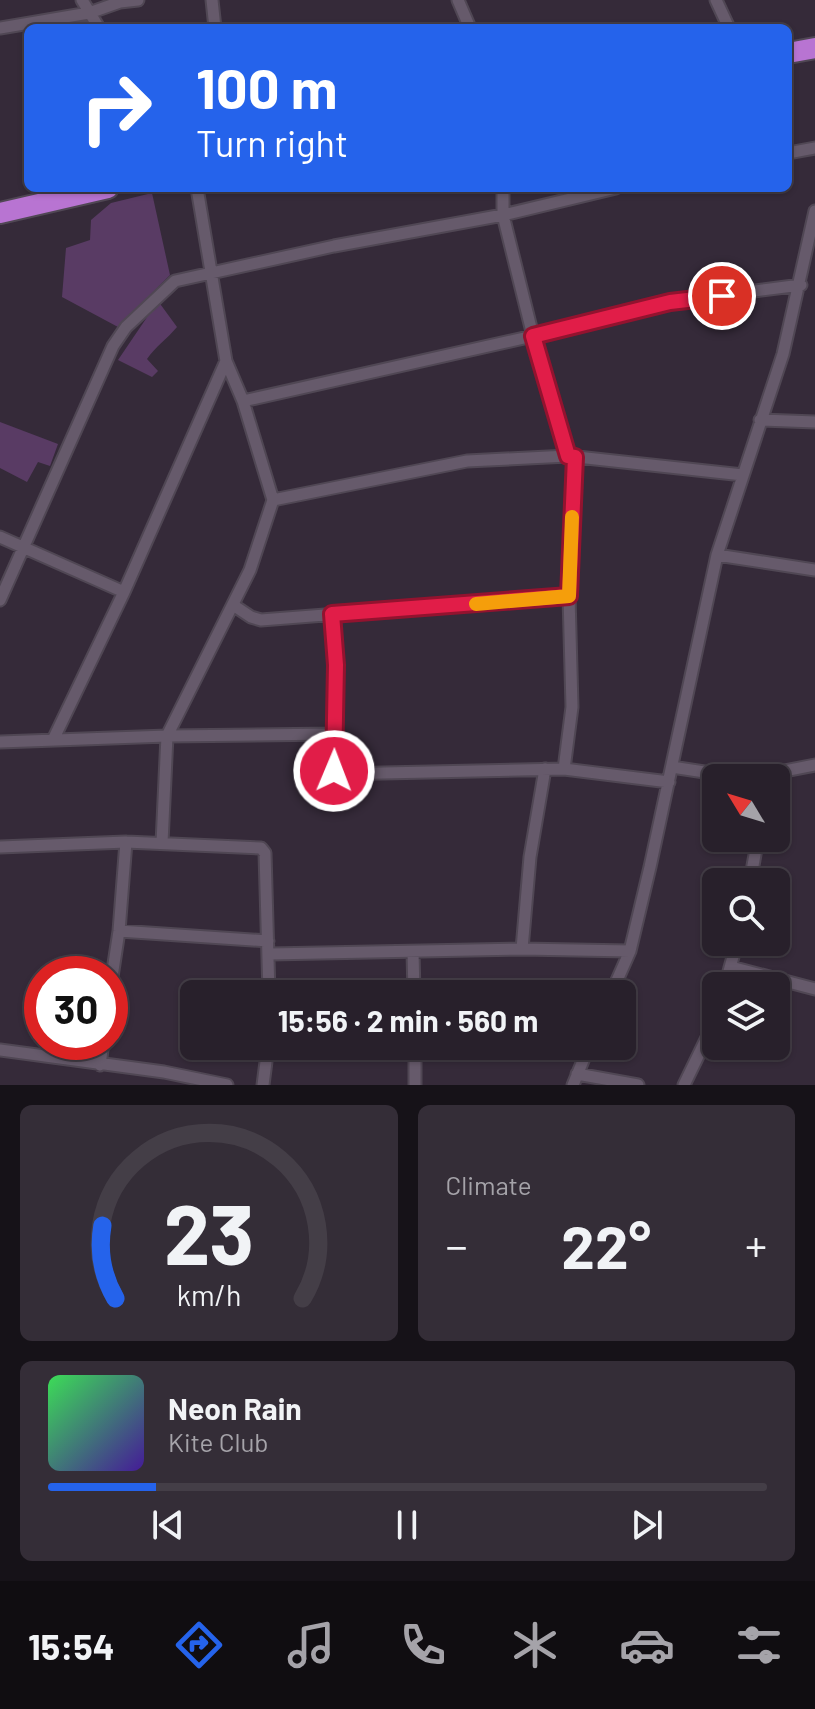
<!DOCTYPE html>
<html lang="en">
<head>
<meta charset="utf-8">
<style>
  :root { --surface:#28202b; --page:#342d37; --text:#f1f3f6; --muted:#a5a3a9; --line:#443e47; --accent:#2563eb }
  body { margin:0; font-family:Barlow,sans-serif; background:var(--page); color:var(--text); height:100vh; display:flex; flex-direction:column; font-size:30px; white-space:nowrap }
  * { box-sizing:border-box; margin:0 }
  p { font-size:26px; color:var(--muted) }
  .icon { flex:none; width:44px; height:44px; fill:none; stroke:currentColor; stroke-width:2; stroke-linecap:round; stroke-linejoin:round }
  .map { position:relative; height:1085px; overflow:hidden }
  .details { display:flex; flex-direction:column; gap:20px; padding:20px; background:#161218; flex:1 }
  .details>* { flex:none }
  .banner { position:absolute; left:24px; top:24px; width:768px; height:168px; border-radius:12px; box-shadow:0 2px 6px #0004,0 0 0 2px var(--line); background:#2563eb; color:#fff; overflow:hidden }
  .needle { width:52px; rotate:308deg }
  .tools { position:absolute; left:702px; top:764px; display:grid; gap:16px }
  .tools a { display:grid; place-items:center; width:88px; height:88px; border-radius:12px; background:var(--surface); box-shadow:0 2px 6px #0004,0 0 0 2px var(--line); font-size:40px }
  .speed { position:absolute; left:24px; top:956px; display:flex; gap:16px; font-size:40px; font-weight:700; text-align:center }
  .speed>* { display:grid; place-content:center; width:104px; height:104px; border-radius:50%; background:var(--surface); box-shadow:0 2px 6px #0004,0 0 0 2px var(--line); line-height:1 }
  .speed .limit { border:12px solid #d22; background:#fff; color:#111 }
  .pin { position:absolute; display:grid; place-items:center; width:68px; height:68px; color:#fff; margin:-34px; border:4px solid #fff; border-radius:50%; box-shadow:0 2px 8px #0007 }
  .me { position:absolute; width:88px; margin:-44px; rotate:1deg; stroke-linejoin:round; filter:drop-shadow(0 0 6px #0008) }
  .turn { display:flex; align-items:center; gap:28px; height:168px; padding:0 40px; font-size:36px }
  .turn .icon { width:104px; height:104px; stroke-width:2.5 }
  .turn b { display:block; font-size:56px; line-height:68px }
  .big { font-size:60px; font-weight:700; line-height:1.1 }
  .details .tile { flex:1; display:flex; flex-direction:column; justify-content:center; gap:12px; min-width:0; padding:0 28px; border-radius:12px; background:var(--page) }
  .details .dial { align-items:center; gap:0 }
  .dial svg { height:208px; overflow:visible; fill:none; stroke:var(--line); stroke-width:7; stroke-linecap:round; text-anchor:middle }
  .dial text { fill:var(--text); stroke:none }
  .song { display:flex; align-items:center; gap:24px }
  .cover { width:96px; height:96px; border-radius:12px; background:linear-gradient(135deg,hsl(130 70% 55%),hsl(260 70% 35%)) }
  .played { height:8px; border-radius:4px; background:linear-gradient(90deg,var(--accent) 15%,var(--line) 15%) }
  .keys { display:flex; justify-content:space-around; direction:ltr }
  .heat { display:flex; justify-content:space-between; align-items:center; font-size:44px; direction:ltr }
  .details .tiles { flex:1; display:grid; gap:20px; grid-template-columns:1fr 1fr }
  .tile:last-child { grid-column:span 2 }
  .trip { position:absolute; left:180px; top:980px; width:456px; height:80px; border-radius:12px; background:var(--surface); box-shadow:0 2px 6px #0004,0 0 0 2px var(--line); font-weight:700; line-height:80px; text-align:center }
  .tab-bar { display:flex; height:128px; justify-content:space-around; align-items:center; background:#100d11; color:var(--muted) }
  .tab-bar .icon { width:56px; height:56px }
  .tab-bar .selected { color:var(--accent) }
  .tab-bar b { font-size:36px; color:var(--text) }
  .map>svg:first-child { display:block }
  .green { fill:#593b64 }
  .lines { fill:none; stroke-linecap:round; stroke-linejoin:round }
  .street-casing { stroke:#504754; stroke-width:15 }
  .highway-casing { stroke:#504754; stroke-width:24 }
  .street { stroke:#665a6b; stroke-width:11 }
  .highway { stroke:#b874d2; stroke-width:20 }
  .route-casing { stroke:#92132f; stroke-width:20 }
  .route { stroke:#e11d48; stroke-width:14 }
  .slow { stroke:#f59e0b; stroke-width:14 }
</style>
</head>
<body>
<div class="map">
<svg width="815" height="1085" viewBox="0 0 815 1085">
  <rect width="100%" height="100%" fill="#352a39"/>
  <path class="green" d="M152,193L170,275L118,327L62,297L66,248L90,240L91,220L111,203Z
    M158,301L177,327C167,339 155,347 147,359L158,371L152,377L118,360Z
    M0,422L58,444L50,466L38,462L27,482L0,468Z"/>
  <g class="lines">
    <g class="street-casing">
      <path id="street" d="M82,0L99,28
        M212,0L215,28
        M458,0L470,28
        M716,0L729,28
        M0,28L89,13L120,2L138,0
        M788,153L815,148
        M503,188V215L533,336L568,456
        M243,401L533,336L670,302L801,285
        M760,420L815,422
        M273,500L467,461L568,456L743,475
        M0,537L124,592
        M717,555L815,570
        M0,600L113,346L126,327L175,281L334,246L503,215L616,188
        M233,605L251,617L261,620L569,596
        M332,614L336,665L334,771L337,774L564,769L669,782
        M53,740L124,592L226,361
        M0,742L167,736L335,734
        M672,767L737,777L769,774L815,765
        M564,769L572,707L569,596L575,457
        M162,843L167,736L250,570L273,500L243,401L226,361L197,188
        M0,847L126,842L261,848L265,853L269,994
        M750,882L758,838
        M119,931L268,941
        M522,949L530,857L545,769
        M413,952L414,994
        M270,954L522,949L630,951
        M731,967L815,989
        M725,986L737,942
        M110,990L119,931L126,842
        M611,994L630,951L650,867L717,555L783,354L815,211
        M0,1050L164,1072L227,1085
        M100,1065L103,1042
        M577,1074L638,1085
        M263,1085L268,1046
        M415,1085V1046
        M573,1085L589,1046
        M684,1085L716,1019"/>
    </g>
    <g class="highway-casing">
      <path id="highway" d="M788,53L815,48
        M0,213L108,188"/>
    </g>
    <use href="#street" class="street"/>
    <use href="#highway" class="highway"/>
  </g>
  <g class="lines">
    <g class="route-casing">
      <path id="route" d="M334,771L336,665L332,614L569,596L575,457L568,456L533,336L670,302L722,296"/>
    </g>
    <use href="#route" class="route"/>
    <path class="slow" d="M476,604L569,596L572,517"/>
  </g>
</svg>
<div class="tools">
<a><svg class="needle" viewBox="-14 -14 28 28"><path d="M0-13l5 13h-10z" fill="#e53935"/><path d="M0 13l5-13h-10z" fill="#a5a3a9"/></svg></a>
<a><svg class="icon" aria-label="search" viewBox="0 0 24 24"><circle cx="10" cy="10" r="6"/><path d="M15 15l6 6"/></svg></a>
<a><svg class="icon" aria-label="layers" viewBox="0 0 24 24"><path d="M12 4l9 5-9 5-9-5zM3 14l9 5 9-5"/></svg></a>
</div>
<div class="speed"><div class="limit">30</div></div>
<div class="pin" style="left:722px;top:296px;background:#d93025"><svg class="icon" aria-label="arrive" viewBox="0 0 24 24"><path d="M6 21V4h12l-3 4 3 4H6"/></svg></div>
<svg class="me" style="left:334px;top:771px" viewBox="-20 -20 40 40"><circle r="17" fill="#e11d48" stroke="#fff" stroke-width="3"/><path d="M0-11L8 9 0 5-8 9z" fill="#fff"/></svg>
<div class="trip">15:56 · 2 min · 560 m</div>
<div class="banner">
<div class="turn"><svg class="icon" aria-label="right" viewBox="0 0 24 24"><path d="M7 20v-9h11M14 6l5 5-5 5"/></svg><div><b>100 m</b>Turn right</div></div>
</div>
</div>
<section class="details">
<div class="tiles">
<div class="tile dial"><svg viewBox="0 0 100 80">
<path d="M14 69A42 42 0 1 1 86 69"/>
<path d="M14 69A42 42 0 0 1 9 41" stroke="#2563eb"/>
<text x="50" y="56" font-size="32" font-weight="700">23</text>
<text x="50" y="72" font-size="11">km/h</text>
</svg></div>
<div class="tile"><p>Climate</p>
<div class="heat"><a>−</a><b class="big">22°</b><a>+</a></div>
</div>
<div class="tile">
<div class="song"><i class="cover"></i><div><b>Neon Rain</b><p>Kite Club</p></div></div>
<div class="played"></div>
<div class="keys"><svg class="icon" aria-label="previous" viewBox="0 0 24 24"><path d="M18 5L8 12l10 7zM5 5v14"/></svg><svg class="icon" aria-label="pause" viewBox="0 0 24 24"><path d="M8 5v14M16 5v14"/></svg><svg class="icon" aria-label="next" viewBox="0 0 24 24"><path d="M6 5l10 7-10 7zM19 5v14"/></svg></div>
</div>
</div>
</section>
<nav class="tab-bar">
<b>15:54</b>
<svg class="icon selected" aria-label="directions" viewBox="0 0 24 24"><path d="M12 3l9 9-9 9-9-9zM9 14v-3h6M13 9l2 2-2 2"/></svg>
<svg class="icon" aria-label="music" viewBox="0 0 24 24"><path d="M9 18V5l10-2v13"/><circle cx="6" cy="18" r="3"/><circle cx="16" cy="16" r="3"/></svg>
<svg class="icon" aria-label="phone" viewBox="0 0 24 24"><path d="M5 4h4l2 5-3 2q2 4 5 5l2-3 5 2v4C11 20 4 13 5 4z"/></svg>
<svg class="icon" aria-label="climate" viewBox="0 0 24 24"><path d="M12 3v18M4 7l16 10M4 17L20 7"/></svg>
<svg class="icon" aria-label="car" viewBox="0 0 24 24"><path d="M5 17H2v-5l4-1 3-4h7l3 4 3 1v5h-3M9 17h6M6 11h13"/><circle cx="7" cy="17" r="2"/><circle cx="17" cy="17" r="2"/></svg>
<svg class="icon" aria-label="filters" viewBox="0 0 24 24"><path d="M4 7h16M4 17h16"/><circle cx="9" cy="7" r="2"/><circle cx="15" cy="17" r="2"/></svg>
</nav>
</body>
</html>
